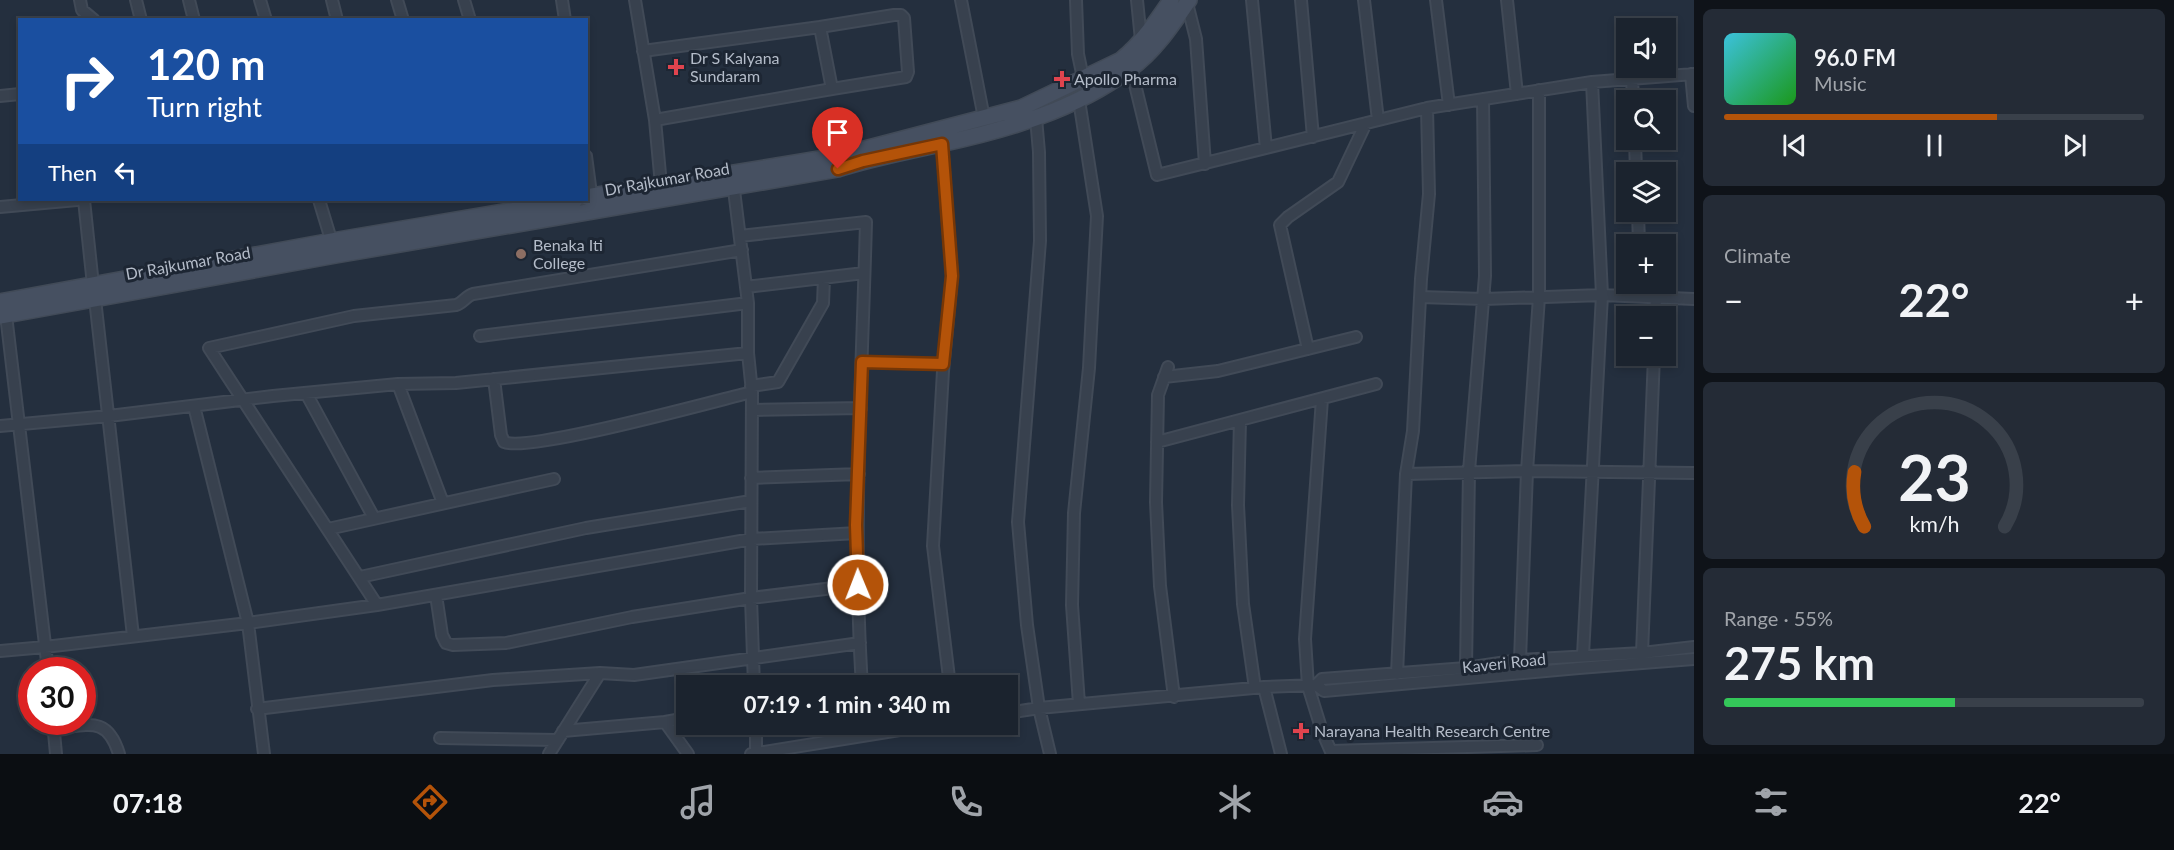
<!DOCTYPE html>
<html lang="en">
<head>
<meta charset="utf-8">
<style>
  :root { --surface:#1b232e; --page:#242b36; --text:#f1f3f6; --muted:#a0a4aa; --line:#39404a; --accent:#b45309 }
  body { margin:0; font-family:Lato,sans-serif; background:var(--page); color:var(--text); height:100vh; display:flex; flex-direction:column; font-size:22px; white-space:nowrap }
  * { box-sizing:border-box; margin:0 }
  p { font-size:20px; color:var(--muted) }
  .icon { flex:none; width:33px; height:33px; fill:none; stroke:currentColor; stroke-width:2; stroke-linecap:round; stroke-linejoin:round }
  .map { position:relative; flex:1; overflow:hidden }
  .drawer { display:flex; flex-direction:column; gap:9px; padding:9px; background:#0f1319; width:480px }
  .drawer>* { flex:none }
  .top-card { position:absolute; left:18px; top:18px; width:570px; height:183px; border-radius:0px; box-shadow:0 3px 9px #0003,0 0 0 2px var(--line); background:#1a4fa0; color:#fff; overflow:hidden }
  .controls { position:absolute; left:1616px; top:18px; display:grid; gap:12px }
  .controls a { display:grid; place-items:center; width:60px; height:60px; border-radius:0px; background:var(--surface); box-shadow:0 3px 9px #0003,0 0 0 2px var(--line); font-size:30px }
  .speed { position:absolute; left:18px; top:657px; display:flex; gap:12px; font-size:30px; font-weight:700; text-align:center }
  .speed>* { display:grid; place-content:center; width:78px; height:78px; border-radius:50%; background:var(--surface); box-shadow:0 3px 9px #0003,0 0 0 2px var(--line); line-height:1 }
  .speed .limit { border:9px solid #d22; background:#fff; color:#111 }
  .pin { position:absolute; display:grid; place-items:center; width:51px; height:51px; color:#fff; margin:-62px -26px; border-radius:50% 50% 50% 0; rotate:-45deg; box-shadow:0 0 6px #0007 }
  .pin .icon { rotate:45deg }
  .me { position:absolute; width:66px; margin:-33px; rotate:359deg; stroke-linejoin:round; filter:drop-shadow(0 0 4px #0008) }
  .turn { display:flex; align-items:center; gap:21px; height:126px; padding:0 30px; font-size:27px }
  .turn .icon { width:78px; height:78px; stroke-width:2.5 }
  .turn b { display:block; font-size:42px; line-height:51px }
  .then { display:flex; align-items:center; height:57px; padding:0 30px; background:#0003; gap:12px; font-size:22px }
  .big { font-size:45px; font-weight:700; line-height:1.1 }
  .drawer .card { flex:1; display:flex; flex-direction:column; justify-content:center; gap:9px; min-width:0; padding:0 21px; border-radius:9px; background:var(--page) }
  .drawer .dial { align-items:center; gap:0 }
  .dial svg { height:156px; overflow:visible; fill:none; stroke:var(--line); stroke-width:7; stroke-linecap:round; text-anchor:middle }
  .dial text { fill:var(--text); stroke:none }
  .song { display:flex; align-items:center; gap:18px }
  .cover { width:72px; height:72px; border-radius:9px; background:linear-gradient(135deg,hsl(190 70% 55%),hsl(120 70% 35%)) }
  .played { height:6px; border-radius:3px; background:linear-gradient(90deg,var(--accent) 65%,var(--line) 65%) }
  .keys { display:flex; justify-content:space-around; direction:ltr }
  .heat { display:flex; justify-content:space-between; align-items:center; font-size:33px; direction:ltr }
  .charge { height:9px; border-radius:4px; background:linear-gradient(90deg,#34c759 55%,var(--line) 0) }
  .trip { position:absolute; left:676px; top:675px; width:342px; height:60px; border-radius:0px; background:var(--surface); box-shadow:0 3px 9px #0003,0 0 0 2px var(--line); font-weight:700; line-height:60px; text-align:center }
  .dock { display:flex; height:96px; justify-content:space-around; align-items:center; background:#0b0e12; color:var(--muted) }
  .dock .icon { width:42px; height:42px }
  .dock .current { color:var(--accent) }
  .dock b { font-size:27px; color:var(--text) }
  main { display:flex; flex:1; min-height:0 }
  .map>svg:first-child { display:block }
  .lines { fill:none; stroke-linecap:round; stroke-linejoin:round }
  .minor-casing { stroke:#414a57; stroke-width:14 }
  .secondary-casing { stroke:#414a57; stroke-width:18 }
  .minor { stroke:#38414e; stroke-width:10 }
  .secondary { stroke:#465061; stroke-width:15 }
  .route-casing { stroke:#753606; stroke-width:15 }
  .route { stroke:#b45309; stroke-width:10 }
  .health-dot { fill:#e0444e; stroke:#1d2633; stroke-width:2 }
  .education-dot { fill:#8d6e63; stroke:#1d2633; stroke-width:2 }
  .labels { text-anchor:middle; stroke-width:6; stroke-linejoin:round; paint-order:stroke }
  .poi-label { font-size:16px; fill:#b4bcc9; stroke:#1d2633; text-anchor:start }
  .street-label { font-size:16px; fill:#b4bcc9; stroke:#1d2633 }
</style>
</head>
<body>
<main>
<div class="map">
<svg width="1694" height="754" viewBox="0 0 1694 754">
  <rect width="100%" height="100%" fill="#242f3e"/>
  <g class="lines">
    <g class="minor-casing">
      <path id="minor" d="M80,0L82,10L94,20
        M136,0L141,20
        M189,0L194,20
        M260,0L266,20
        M332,0L337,20
        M397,0L403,20
        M464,0L470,20
        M562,0L565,20
        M635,0L655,120L661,185
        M961,0L984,118
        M1076,0L1078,54L1083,78
        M1137,0L1141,40
        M1252,0L1266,148
        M1301,0L1313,137
        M1364,0L1378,120
        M1436,0L1449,105
        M1507,0L1517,94
        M1187,3L1196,39L1205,164
        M820,27L894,15H901L904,18L908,72L906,77L832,89
        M643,51L820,27L832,89L655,120
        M1131,68L1157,175L1427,108L1592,82L1694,74
        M1691,74L1694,106
        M1632,78L1633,100
        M0,96L20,94
        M1036,118L1039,152L1040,241L1018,522L1027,625L1039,708L1050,754
        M1635,140L1636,172
        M942,144L952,276L943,371L933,546L950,686
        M586,156L592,201
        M733,182L748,303V353L752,392L751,598L754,686
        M84,200L93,285
        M319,200L333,246
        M0,207L77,200
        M1638,212L1639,244
        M740,236L866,222C862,377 852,531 862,686
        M1641,284V297
        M746,287L864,273
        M1420,297L1484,299L1602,295L1694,299
        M95,299L133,636
        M6,315L48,670
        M1655,316L1656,298
        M480,336L748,303
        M1308,349L1280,225L1288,217L1338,182L1366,123
        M862,362L943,364
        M1168,367L1158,395L1156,502L1160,586L1174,697
        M1164,377L1218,371L1356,337
        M494,379L501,435L504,442C527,453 715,401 752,392
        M398,384L443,503
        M751,386L778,382L823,303L824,278
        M306,393L374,518
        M1322,399L1305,639L1308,686L1322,731L1332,754
        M194,406L248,623L264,754
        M752,410L861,408
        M1240,420L1238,505L1243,604L1255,688
        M0,426L109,416L273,396L398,384L456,383L748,353
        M1157,442L1376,384
        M1406,474L1527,471L1694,473
        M751,478L859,474
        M328,529L554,479
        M360,577L586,528L751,501
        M436,595L442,635L446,643L453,645L506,643L632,617L751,598L858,585
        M377,605L209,348L354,316L456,305C463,303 466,296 473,294L742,250
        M0,651L45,647L248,623L377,605L752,539L857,533
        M1642,653L1654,356
        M1583,655L1602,295L1592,82
        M1466,668L1469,471L1485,276L1483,99
        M1522,673L1520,660L1527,471L1539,297V90
        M1397,674L1406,474L1413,431L1421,279L1429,194L1427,108
        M1316,685L1322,679L1466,668L1520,660L1642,653L1694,647
        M1264,687L1281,754
        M1079,704L1072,605L1074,513L1089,368L1097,216L1079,100
        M257,709L493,680L600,673L634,675L860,643
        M1008,713L1039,708L1264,687L1316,685L1324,691L1579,668L1694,659
        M53,722L56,754
        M665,722L687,718
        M756,724V753
        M53,729C86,726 107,714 119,754
        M563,731L665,722L688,754
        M440,738L558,740
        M1331,751L1537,745
        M549,754L600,673
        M751,754L937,724"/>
    </g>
    <g class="secondary-casing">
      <path id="secondary" d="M586,197L838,156L1021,108L1121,60C1141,44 1157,21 1171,0
        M0,302L332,241L575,200
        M0,316L336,255L838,169C872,158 906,152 940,144C1006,130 1075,110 1130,69C1155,51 1172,25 1189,0"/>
    </g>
    <use href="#minor" class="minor"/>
    <use href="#secondary" class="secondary"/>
  </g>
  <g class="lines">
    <g class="route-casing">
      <path id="route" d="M838,169L863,161L942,144L952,276L943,364L862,362L856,525L858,585"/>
    </g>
    <use href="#route" class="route"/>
  </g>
  <g class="health-dot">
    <path d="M673 58h6v6h6v6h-6v6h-6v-6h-6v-6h6z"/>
    <path d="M1059 70h6v6h6v6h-6v6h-6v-6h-6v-6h6z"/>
    <path d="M1298 722h6v6h6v6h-6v6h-6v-6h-6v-6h6z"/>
  </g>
  <circle class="education-dot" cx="521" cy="254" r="6"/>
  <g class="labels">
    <g class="poi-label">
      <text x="690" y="64">Dr S Kalyana<tspan x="690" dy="18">Sundaram</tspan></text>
      <text x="1074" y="85">Apollo Pharma</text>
      <text x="533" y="251">Benaka Iti<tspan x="533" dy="18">College</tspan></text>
      <text x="1314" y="737">Narayana Health Research Centre</text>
    </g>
    <g class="street-label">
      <text transform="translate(667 179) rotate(-10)" y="6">Dr Rajkumar Road</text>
      <text transform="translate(188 263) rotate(-10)" y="6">Dr Rajkumar Road</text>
      <text transform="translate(1504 663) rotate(-6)" y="6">Kaveri Road</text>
    </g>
  </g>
</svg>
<div class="controls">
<a><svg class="icon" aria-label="sound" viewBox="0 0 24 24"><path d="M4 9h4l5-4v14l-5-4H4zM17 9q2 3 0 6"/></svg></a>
<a><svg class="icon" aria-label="search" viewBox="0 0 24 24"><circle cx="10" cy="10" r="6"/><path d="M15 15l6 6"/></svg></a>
<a><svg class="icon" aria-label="layers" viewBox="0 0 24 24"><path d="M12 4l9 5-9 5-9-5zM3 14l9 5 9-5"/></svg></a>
<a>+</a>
<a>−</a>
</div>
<div class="speed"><div class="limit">30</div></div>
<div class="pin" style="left:838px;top:169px;background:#d93025"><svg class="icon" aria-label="arrive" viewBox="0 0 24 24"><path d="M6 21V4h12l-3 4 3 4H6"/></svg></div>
<svg class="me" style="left:858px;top:585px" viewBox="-20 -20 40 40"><circle r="17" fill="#b45309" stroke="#fff" stroke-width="3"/><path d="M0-11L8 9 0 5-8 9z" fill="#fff"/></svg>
<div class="trip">07:19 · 1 min · 340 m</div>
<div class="top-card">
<div class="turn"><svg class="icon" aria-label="right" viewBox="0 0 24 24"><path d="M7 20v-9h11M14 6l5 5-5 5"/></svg><div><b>120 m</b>Turn right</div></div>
<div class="then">Then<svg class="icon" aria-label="left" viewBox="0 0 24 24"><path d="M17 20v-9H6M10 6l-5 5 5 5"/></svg></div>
</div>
</div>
<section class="drawer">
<div class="card">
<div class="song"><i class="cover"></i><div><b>96.0 FM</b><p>Music</p></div></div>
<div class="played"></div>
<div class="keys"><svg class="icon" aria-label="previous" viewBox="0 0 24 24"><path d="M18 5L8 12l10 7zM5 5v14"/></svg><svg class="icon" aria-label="pause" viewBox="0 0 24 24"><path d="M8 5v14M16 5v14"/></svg><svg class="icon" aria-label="next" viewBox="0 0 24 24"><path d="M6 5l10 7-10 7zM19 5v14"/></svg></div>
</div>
<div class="card"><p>Climate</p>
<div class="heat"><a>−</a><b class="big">22°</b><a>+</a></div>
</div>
<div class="card dial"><svg viewBox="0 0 100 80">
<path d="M14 69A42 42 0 1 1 86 69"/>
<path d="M14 69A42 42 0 0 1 9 41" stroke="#b45309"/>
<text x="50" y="56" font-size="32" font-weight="700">23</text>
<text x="50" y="72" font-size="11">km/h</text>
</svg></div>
<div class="card"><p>Range · 55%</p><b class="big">275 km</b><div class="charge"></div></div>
</section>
</main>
<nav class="dock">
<b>07:18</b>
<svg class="icon current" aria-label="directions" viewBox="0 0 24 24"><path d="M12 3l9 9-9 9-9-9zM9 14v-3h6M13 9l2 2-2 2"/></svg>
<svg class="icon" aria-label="music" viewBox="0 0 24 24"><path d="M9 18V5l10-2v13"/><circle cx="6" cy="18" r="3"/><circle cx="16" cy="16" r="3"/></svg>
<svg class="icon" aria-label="phone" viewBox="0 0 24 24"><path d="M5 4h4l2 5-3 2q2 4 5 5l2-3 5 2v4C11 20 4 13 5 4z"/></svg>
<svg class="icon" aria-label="climate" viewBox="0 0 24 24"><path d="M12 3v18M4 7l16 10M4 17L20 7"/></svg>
<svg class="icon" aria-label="car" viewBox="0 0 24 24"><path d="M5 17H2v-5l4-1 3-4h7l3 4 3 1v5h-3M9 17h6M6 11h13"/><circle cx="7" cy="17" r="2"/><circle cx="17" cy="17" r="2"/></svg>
<svg class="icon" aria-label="filters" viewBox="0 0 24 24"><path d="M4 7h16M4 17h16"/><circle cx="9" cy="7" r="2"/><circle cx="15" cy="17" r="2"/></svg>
<b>22°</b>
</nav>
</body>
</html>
